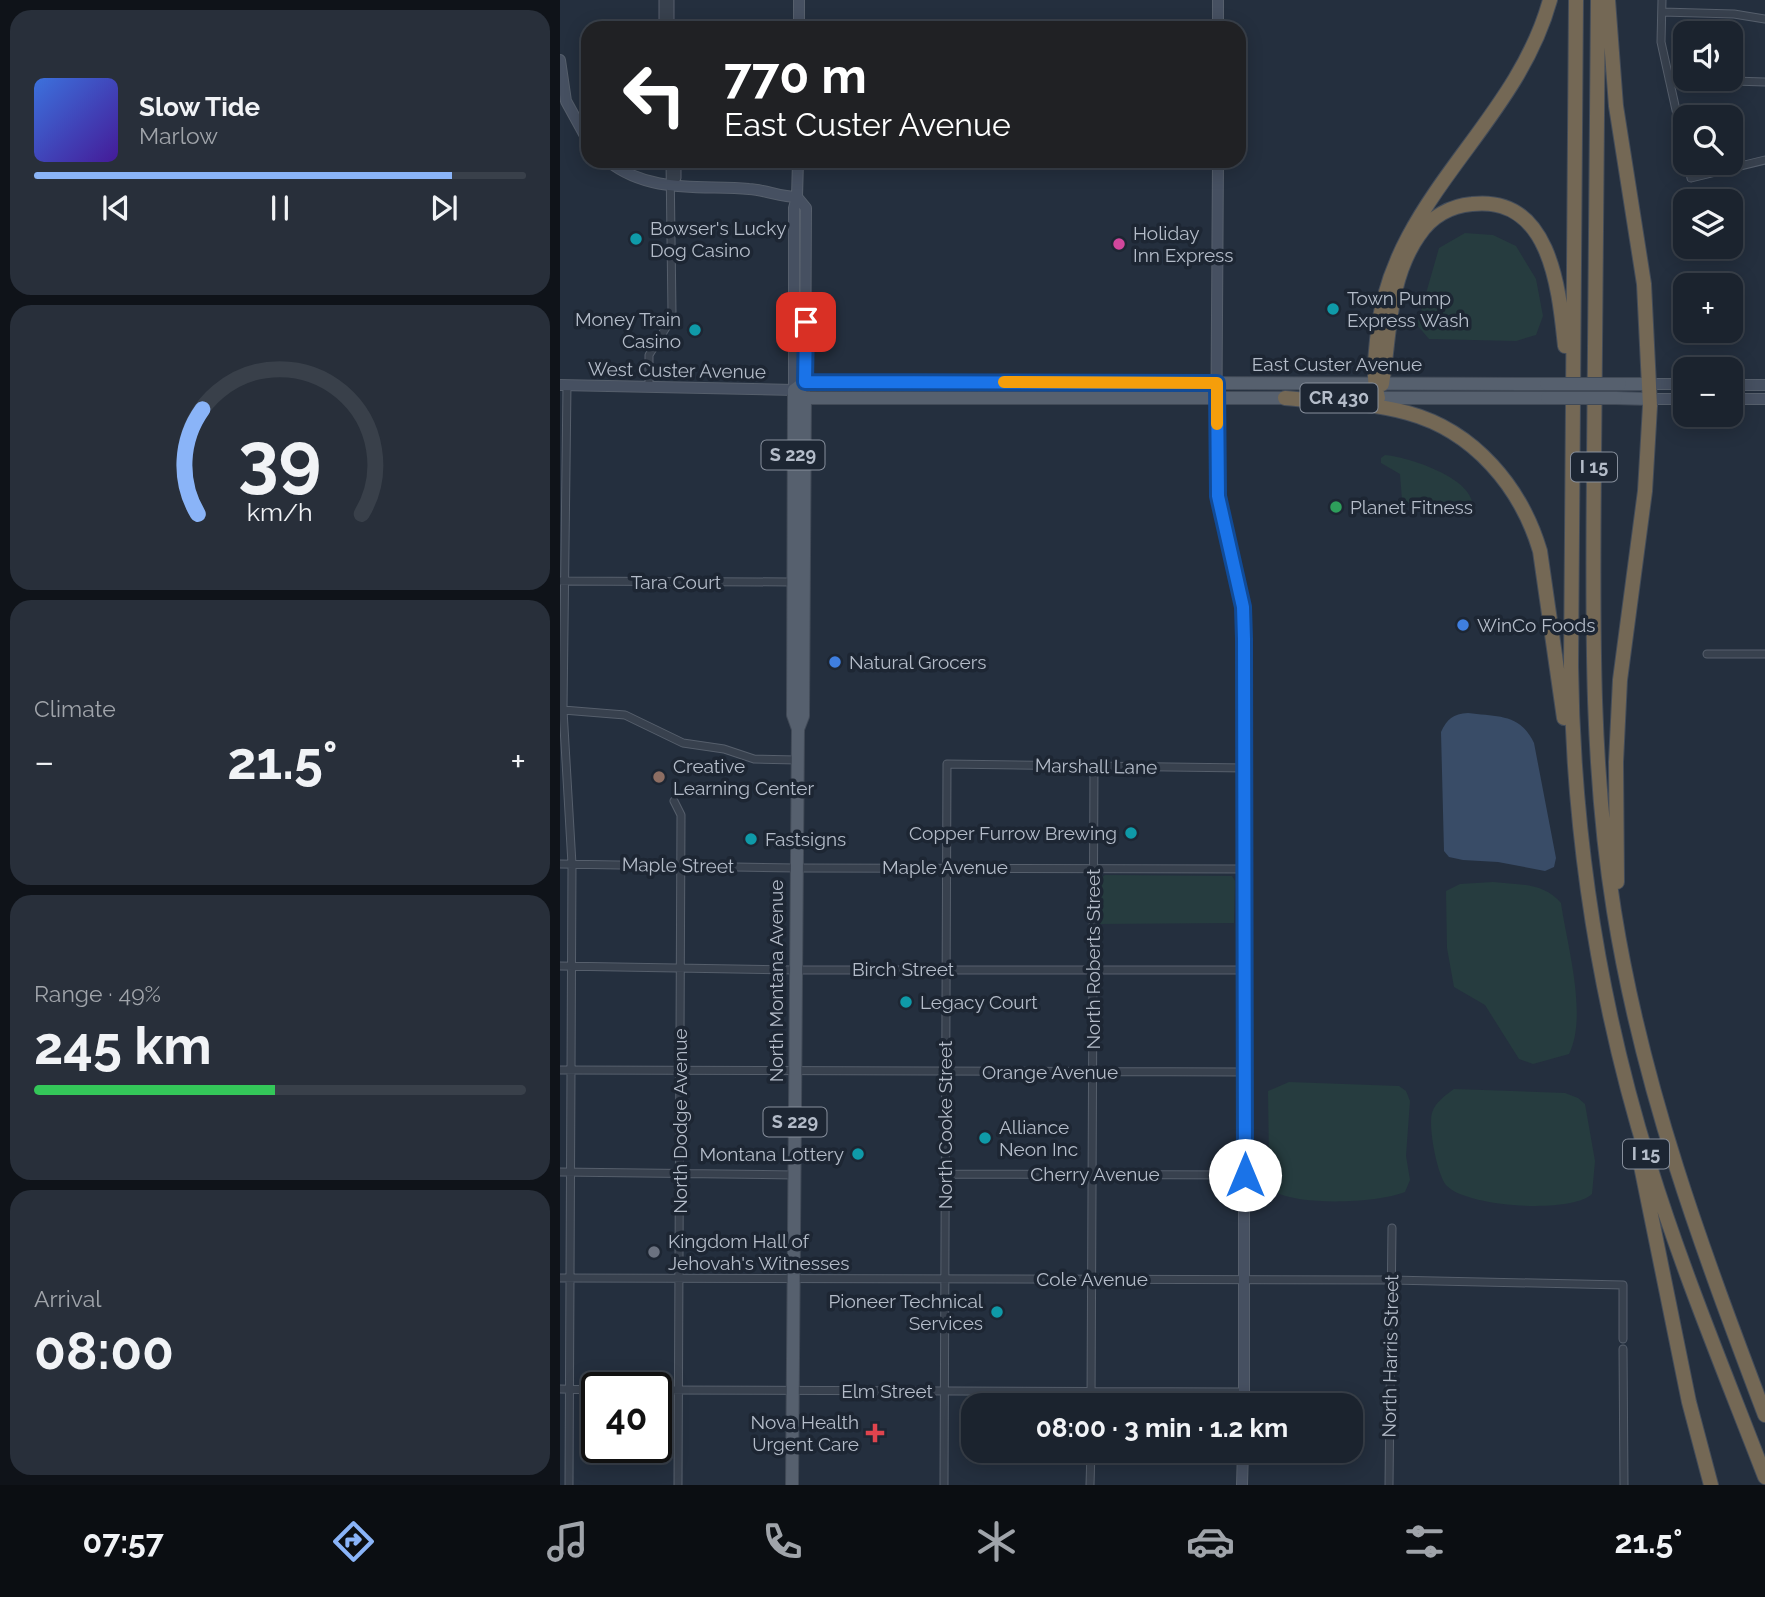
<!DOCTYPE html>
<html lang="en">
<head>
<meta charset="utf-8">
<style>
  :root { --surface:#1b232e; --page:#282f3a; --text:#f1f3f6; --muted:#a0a4aa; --line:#39404a; --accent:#8ab4f8 }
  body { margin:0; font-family:Raleway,sans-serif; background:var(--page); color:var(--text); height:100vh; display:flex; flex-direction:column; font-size:26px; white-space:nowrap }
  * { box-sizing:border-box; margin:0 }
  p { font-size:23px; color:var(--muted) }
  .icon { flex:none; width:38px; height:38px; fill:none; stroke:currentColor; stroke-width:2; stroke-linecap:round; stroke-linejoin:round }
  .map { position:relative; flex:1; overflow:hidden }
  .panel { display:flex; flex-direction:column; gap:10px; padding:10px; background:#0f1319; width:560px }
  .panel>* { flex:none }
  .top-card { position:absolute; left:21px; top:21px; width:665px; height:147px; border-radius:21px; box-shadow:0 4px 18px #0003,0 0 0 2px var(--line); background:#202124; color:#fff; overflow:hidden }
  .controls { position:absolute; left:1113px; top:21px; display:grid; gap:14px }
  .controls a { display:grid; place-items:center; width:70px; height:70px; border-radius:14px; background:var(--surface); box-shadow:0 4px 18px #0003,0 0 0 2px var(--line); font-size:35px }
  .speed { position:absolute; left:21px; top:1372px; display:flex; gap:14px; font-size:35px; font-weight:700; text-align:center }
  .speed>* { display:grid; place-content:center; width:91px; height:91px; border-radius:50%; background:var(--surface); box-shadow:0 4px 18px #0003,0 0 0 2px var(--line); line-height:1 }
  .speed .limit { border:4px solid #111; border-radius:10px; background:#fff; color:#111 }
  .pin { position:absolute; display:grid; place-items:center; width:60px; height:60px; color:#fff; margin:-30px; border-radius:14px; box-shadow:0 4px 10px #0006 }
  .me { position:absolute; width:77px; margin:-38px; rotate:0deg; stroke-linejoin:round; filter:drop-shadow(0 0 5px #0008) }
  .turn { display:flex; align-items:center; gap:24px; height:147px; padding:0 28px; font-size:32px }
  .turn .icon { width:91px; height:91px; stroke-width:2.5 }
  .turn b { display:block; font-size:49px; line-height:60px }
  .big { font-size:52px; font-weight:700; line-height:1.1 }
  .panel .widget { flex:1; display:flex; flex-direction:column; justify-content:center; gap:10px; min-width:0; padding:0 24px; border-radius:21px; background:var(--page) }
  .panel .dial { align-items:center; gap:0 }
  .dial svg { height:182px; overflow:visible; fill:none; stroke:var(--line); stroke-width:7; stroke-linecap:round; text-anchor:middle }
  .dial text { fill:var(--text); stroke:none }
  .song { display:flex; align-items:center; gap:21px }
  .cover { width:84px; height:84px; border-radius:10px; background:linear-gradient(135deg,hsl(220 70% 55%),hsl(260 70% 35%)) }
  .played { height:7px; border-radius:4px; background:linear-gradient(90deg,var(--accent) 85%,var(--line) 85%) }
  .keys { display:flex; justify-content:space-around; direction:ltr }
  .heat { display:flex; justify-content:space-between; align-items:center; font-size:38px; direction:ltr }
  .charge { height:10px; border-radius:5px; background:linear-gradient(90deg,#34c759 49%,var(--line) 0) }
  .trip { position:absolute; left:401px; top:1393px; width:402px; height:70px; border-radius:21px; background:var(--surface); box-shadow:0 4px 18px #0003,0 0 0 2px var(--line); font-weight:700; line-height:70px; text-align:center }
  .menu { display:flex; height:112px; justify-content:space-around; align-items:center; background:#0b0e12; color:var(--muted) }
  .menu .icon { width:49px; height:49px }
  .menu .active { color:var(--accent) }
  .menu b { font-size:32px; color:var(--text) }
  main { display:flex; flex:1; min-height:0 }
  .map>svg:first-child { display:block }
  .green { fill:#263c3f }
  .water { fill:#394c67 }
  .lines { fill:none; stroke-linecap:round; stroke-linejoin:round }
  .street-casing { stroke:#565f6c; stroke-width:9 }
  .secondary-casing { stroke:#565f6c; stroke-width:12 }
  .primary-casing { stroke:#414a57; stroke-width:14 }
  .highway-casing { stroke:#434c59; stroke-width:16 }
  .street { stroke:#38414e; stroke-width:7 }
  .secondary { stroke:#465061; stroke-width:10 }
  .primary { stroke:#56606e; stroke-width:12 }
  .highway { stroke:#746855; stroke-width:14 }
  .primary-bridge-casing { stroke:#414a57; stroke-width:14; stroke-linecap:butt }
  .primary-bridge { stroke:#56606e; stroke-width:12 }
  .route-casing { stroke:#114b97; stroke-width:18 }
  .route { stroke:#1a73e8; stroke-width:12 }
  .slow { stroke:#f59e0b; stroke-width:12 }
  .culture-dot { fill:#0f9aa8; stroke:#1d2633; stroke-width:2.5 }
  .hotel-dot { fill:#d1479c; stroke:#1d2633; stroke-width:2.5 }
  .leisure-dot { fill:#2e9e5b; stroke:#1d2633; stroke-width:2.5 }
  .shop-dot { fill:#3f7fe0; stroke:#1d2633; stroke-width:2.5 }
  .education-dot { fill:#8d6e63; stroke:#1d2633; stroke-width:2.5 }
  .worship-dot { fill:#6b7280; stroke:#1d2633; stroke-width:2.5 }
  .health-dot { fill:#e0444e; stroke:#1d2633; stroke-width:2.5 }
  .labels { text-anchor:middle; stroke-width:7; stroke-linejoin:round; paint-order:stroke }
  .shield { fill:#1d2633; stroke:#878f9c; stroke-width:2 }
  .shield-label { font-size:18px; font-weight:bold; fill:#b4bcc9 }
  .poi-label { font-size:19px; fill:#b4bcc9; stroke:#1d2633; text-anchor:start }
  .street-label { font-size:19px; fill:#b4bcc9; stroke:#1d2633 }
</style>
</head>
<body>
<main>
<section class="panel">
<div class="widget">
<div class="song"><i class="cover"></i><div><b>Slow Tide</b><p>Marlow</p></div></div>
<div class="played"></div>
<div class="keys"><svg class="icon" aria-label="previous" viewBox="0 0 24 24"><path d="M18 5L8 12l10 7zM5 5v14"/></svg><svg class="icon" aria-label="pause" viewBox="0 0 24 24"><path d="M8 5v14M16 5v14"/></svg><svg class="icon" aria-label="next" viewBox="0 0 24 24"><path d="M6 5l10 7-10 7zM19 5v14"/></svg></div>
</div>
<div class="widget dial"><svg viewBox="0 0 100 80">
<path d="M14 69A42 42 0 1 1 86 69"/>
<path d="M14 69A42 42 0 0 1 16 23" stroke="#8ab4f8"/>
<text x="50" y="56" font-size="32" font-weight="700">39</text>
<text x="50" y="72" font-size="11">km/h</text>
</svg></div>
<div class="widget"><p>Climate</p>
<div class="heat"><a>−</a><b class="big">21.5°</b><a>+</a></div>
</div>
<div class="widget"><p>Range · 49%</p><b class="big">245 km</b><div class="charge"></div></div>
<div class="widget"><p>Arrival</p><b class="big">08:00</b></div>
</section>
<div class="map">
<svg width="1205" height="1485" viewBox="0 0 1205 1485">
  <rect width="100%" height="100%" fill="#242f3e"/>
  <path class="green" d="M905,233L933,235L956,246L976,279L983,316L976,335L956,341L869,339L857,325L879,248Z
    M825,455C848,457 906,476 912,501L847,503L842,500L840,474L821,463V458Z
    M545,875L672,876L675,881L674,923L537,924V881Z
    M933,882C958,885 983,882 1001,903C1007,945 1028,1016 1009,1054L973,1064L959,1059L925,1005L894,987L887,948L886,891L900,884Z
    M729,1082L839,1086L846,1091L850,1101L846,1156L850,1180L845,1192C817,1203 742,1206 715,1192L709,1162L708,1091Z
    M894,1089L1005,1093L1018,1098L1025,1104L1035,1161L1032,1194C1011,1214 907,1207 887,1186C877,1176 868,1126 872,1113C875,1102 886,1095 894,1089Z"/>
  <path class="water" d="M908,713C937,717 960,713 974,743L996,858L994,867L985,871L938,862L903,860L889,857L884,851L881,732C887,719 893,714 908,713Z"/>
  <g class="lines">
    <g class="street-casing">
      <path id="street" d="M1102,0L1101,42L1125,151
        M1102,12L1174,14L1205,19
        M103,28V0
        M110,28V0
        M1109,79L1205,82
        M1128,163L1131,178L1205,160
        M112,185L117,178V161
        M7,385L3,710L12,864L9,1485
        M89,387V355L107,326L112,313L110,161
        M1,581L232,582
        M1147,654H1205
        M3,710L65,715L123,743L164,749L194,759L237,760
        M114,801L121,815L118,1485
        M0,864L236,868L685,869
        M0,966L235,970H686
        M0,1070L685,1072
        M0,1172L234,1175
        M385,1174L685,1175
        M0,1278L831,1280L1063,1285V1339
        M1063,1349L1064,1485
        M0,1389L37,1390
        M96,1390L684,1392
        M531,1405L534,765
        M384,1485L387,764L686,768
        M530,1485L531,1451
        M829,1485L832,1228"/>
    </g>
    <g class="secondary-casing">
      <path id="secondary" d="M658,0V28
        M239,28V0
        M0,60L6,101L28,141
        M48,161C90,194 140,185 189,189C206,190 221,197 237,197
        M658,161L656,472C661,529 682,582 684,639V1405
        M237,197L246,208L245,398
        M1089,384H1125
        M0,385L234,390V208L237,197L238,161
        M1171,385H1205
        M1090,399H1125
        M1171,399H1205
        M682,1485L683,1451"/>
    </g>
    <g class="primary-casing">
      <path id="primary" d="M1060,384H1089
        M234,390L245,398H735
        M234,390L245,382L986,384
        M792,398H987
        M1056,398L1090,399
        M238,729L243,716L245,398
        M232,1485L238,729L233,715L234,390"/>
    </g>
    <g class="highway-casing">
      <path id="highway" d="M1016,0L1011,666C1013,834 1039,1002 1089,1163C1122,1270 1165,1373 1205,1477
        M1038,0C1037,154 1035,309 1034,463C1033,613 1030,762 1054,911C1083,1091 1141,1246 1205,1415
        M1048,0L1056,106L1084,284L1090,406L1085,491L1060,680L1056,762L1057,882
        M822,384C830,334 828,279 859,235C871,217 890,206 912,204C991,195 999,290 1005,346
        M725,398C765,402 808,402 848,413C914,431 961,487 980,551L1004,718
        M818,398C813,378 815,360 817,340C828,200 955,128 990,0
        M1080,1161L1129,1402L1151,1485"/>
    </g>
    <use href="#street" class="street"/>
    <use href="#secondary" class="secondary"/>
    <use href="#primary" class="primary"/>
    <use href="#highway" class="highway"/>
    <g class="primary-bridge-casing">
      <path id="primary-bridge" d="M986,384H1060
        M987,398H1056"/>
    </g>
    <use href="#primary-bridge" class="primary-bridge"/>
  </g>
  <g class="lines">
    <g class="route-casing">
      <path id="route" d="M246,322L245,382L657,383L658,496L683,607L684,639L685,1175"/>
    </g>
    <use href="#route" class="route"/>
    <path class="slow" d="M444,382L657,383V424"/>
  </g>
  <g class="culture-dot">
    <circle cx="76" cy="239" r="7"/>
    <circle cx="773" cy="309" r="7"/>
    <circle cx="135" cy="330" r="7"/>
    <circle cx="571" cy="833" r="7"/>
    <circle cx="191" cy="839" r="7"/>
    <circle cx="346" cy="1002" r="7"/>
    <circle cx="425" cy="1138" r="7"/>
    <circle cx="298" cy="1154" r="7"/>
    <circle cx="437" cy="1312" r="7"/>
  </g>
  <circle class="hotel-dot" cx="559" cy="244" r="7"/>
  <circle class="leisure-dot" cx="776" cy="507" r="7"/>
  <g class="shop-dot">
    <circle cx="903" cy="625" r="7"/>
    <circle cx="275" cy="662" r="7"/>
  </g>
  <circle class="education-dot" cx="99" cy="777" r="7"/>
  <circle class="worship-dot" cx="94" cy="1252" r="7"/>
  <path class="health-dot" d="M311.5 1422.5h7v7h7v7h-7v7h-7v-7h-7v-7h7z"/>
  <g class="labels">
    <g class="shield">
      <rect x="740.5" y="383.5" width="77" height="29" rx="5"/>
      <rect x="201.5" y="440.5" width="63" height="29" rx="5"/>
      <rect x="1011" y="452.5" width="46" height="29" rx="5"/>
      <rect x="203.5" y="1107.5" width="63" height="29" rx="5"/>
      <rect x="1063" y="1139.5" width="46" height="29" rx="5"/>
    </g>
    <g class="shield-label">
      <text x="779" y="404">CR 430</text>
      <text x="233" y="461">S 229</text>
      <text x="1034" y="473">I 15</text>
      <text x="235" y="1128">S 229</text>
      <text x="1086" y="1160">I 15</text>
    </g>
    <g class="poi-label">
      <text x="90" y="235">Bowser's Lucky<tspan x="90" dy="22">Dog Casino</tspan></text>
      <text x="573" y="240">Holiday<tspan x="573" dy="22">Inn Express</tspan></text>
      <text x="787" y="305">Town Pump<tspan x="787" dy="22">Express Wash</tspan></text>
      <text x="121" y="326" text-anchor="end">Money Train<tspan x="121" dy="22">Casino</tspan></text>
      <text x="790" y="514">Planet Fitness</text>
      <text x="917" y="632">WinCo Foods</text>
      <text x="289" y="669">Natural Grocers</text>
      <text x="113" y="773">Creative<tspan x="113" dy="22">Learning Center</tspan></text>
      <text x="557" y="840" text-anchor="end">Copper Furrow Brewing</text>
      <text x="205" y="846">Fastsigns</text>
      <text x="360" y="1009">Legacy Court</text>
      <text x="439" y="1134">Alliance<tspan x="439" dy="22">Neon Inc</tspan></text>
      <text x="284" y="1161" text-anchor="end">Montana Lottery</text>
      <text x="108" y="1248">Kingdom Hall of<tspan x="108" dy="22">Jehovah's Witnesses</tspan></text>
      <text x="423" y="1308" text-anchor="end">Pioneer Technical<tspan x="423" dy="22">Services</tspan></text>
      <text x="299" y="1429" text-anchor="end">Nova Health<tspan x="299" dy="22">Urgent Care</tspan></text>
    </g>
    <g class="street-label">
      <text x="777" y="371">East Custer Avenue</text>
      <text transform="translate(117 370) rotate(1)" y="7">West Custer Avenue</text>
      <text x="116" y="589">Tara Court</text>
      <text transform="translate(536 766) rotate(1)" y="7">Marshall Lane</text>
      <text transform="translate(118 865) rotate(1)" y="7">Maple Street</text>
      <text x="385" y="874">Maple Avenue</text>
      <text transform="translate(533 959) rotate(-90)" y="7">North Roberts Street</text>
      <text x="343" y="976">Birch Street</text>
      <text transform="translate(216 981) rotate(-90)" y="7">North Montana Avenue</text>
      <text x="490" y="1079">Orange Avenue</text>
      <text transform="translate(120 1121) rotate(-90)" y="7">North Dodge Avenue</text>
      <text transform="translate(385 1125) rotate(-90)" y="7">North Cooke Street</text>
      <text x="535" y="1181">Cherry Avenue</text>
      <text x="532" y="1286">Cole Avenue</text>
      <text transform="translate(830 1356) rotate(-89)" y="7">North Harris Street</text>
      <text x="327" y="1398">Elm Street</text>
    </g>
  </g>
</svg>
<div class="controls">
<a><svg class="icon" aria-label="sound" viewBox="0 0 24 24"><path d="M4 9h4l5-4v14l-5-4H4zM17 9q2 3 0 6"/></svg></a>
<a><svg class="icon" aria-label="search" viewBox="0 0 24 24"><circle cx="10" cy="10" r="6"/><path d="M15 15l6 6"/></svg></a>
<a><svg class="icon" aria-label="layers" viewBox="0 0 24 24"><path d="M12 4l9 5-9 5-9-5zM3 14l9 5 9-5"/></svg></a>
<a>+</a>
<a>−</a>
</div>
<div class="speed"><div class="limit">40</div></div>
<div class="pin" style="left:246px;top:322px;background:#d93025"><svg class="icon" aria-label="arrive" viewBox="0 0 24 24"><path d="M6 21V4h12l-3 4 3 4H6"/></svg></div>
<svg class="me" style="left:685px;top:1175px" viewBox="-20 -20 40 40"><circle r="19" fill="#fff"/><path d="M0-13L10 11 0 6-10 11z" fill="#1a73e8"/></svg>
<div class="trip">08:00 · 3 min · 1.2 km</div>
<div class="top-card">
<div class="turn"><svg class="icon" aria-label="left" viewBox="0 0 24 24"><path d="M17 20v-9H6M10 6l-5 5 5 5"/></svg><div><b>770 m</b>East Custer Avenue</div></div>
</div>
</div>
</main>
<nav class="menu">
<b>07:57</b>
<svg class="icon active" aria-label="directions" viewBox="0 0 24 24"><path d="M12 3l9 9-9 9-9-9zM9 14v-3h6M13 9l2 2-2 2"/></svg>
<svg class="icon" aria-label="music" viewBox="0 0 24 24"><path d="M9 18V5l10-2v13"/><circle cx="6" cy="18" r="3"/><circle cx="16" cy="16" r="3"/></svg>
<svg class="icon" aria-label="phone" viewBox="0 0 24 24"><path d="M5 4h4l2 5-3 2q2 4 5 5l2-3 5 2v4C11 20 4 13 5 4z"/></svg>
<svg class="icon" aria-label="climate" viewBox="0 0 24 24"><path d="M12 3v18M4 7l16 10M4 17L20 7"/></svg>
<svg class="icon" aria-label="car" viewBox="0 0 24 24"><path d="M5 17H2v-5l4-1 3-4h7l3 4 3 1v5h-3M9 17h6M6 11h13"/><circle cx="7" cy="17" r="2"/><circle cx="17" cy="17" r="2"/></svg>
<svg class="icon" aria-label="filters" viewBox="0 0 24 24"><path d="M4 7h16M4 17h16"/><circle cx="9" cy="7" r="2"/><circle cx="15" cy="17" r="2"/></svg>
<b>21.5°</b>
</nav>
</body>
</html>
